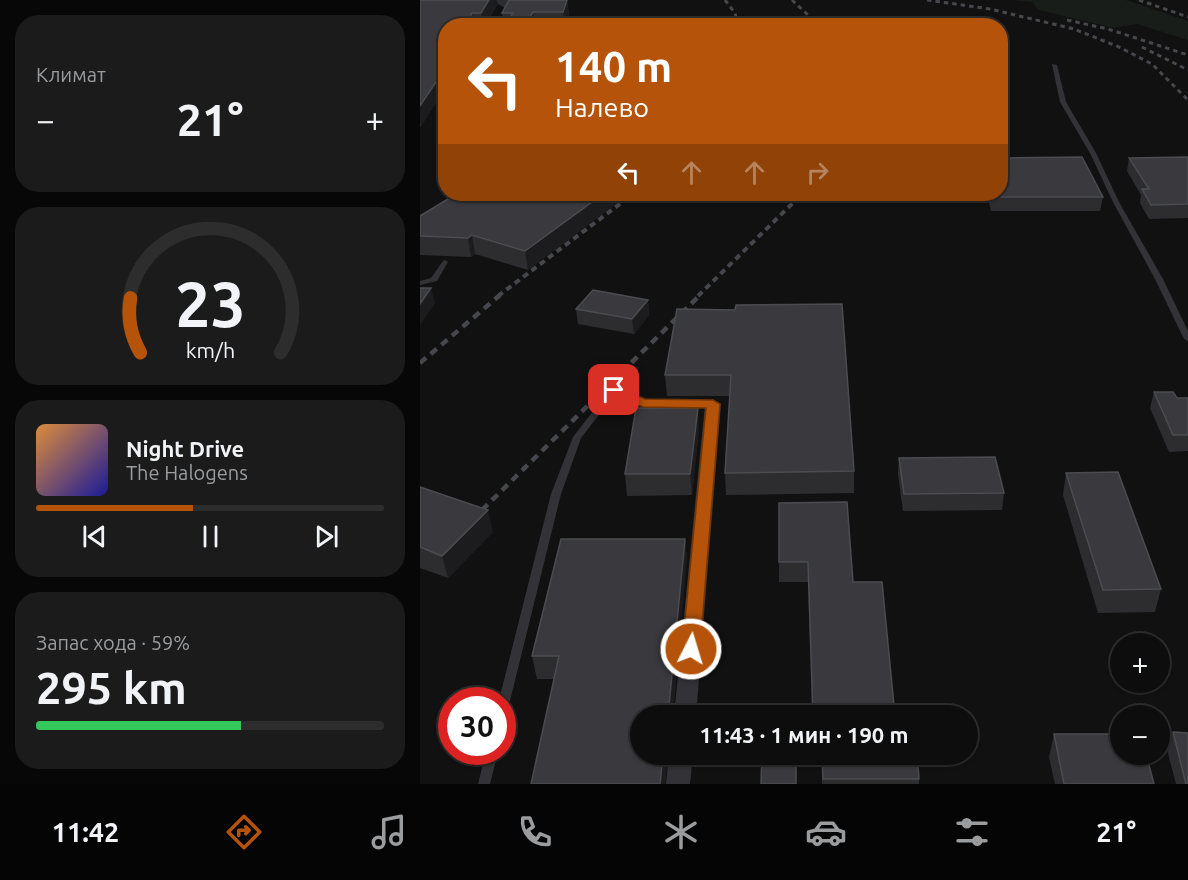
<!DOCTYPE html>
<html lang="ru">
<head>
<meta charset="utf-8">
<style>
  :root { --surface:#0d0d0e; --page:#1b1b1c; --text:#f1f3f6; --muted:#9a9c9e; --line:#2d2d2e; --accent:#b45309 }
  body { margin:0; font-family:Ubuntu,sans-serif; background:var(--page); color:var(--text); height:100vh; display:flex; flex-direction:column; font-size:22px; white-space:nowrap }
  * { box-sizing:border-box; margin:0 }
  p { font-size:20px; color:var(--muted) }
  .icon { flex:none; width:33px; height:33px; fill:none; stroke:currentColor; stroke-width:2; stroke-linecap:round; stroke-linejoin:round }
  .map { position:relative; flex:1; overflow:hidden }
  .drawer { display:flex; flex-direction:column; gap:15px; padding:15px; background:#070708; width:420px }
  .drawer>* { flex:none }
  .hud { position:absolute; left:18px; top:18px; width:570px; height:183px; border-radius:24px; box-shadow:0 2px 4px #0004,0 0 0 2px var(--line); background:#b45309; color:#fff; overflow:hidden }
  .tools { position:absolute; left:690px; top:633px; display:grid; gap:12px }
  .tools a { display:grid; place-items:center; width:60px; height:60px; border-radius:50%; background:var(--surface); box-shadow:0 2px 4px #0004,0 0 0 2px var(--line); font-size:30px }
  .speed { position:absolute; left:18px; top:687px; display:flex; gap:12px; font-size:30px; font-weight:700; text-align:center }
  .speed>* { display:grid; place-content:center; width:78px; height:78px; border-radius:50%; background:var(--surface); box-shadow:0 2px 4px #0004,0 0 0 2px var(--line); line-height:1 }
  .speed .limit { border:9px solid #d22; background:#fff; color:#111 }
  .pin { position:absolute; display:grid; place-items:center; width:51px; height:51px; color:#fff; margin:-26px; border-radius:12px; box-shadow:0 3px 9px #0006 }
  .me { position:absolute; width:66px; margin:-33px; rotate:5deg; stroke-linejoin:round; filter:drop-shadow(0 0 4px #0008) }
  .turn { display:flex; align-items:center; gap:21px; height:126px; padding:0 18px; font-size:27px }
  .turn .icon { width:78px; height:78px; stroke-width:2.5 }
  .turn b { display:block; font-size:42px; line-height:51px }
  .lanes { display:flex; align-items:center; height:57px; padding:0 18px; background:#0003; justify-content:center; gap:30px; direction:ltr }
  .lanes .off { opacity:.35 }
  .big { font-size:45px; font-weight:700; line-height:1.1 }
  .drawer .card { flex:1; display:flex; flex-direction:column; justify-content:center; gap:9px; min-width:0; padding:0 21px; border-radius:24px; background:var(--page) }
  .drawer .dial { align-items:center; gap:0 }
  .dial svg { height:156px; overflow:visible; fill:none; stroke:var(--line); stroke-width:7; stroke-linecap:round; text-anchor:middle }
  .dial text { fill:var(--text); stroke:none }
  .song { display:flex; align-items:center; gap:18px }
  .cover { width:72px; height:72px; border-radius:9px; background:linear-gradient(135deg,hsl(30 70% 55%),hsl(240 70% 35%)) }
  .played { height:6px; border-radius:3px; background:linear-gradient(90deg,var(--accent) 45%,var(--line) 45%) }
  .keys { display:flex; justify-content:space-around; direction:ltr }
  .heat { display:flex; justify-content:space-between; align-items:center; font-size:33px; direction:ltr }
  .charge { height:9px; border-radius:4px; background:linear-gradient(90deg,#34c759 59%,var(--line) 0) }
  .trip { position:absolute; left:210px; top:705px; width:348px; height:60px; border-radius:30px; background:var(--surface); box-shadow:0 2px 4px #0004,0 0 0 2px var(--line); font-weight:700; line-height:60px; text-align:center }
  .tab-bar { display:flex; height:96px; justify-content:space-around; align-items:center; background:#050506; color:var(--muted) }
  .tab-bar .icon { width:42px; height:42px }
  .tab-bar .active { color:var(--accent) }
  .tab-bar b { font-size:27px; color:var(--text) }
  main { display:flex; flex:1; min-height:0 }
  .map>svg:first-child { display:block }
  .green { fill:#181d19 }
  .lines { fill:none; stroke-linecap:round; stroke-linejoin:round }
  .service { fill:#333337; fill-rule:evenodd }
  .minor { fill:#333337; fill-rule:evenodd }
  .rail-far3 { stroke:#46474c; stroke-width:3; stroke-dasharray:4.5 4; stroke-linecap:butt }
  .rail-far2 { stroke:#46474c; stroke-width:4; stroke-dasharray:6 4.5; stroke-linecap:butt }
  .rail-far1 { stroke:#46474c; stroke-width:4.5; stroke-dasharray:8 6; stroke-linecap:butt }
  .rail { stroke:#46474c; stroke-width:6; stroke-dasharray:10 8; stroke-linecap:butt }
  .wall { fill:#2d2d30 }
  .shaded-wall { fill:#1c1c1e }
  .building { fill:#3a3a3e; stroke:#4a4c50; stroke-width:1.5 }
  .route { fill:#b45309; stroke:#753606; stroke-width:1.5 }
</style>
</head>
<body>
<main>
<section class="drawer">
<div class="card"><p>Климат</p>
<div class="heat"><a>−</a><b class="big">21°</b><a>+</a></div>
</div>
<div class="card dial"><svg viewBox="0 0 100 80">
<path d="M14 69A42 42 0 1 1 86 69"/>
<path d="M14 69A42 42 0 0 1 9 41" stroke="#b45309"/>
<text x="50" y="56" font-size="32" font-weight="700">23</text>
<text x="50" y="72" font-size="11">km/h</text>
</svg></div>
<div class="card">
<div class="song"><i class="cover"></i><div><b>Night Drive</b><p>The Halogens</p></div></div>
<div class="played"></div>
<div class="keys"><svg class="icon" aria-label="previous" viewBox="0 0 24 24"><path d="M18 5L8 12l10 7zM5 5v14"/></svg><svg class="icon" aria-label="pause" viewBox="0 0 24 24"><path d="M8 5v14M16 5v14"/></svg><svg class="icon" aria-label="next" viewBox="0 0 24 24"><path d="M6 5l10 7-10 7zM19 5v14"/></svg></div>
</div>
<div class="card"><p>Запас хода · 59%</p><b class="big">295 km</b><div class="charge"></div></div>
</section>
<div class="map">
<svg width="768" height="784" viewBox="0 0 768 784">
  <rect width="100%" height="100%" fill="#111112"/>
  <path class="green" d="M591,0H706L768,21V40L717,24L694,28L619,10L612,2Z"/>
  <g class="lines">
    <path class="service" d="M632,64L637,65L646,102L676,153L699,202L743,279L768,331V341L764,339L735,279L693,202L670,153L640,102Z
      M25,260L28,262L17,281L0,285V281L11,278L23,261Z
      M191,388H197L224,401H293L297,404L293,407L223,406L195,394L161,438L141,494L88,709L86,712L82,713V700H79L131,494L153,437Z
      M66,752H78L70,784H58Z"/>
    <path class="minor" d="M293,399L301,404L276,716H254L285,404Z
      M249,754H273L270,784H246Z"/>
    <path class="rail-far3" d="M305,0L315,13L318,26
      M372,0L389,16L394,26
      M507,0L570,9L654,29L699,47L732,64L768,100
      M719,0L768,17
      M647,20L688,29L768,55
      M722,47L768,70"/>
    <path class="rail-far2" d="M78,296L213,194
      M278,296L382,194"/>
    <path class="rail-far1" d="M0,363L80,295
      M62,510L280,295"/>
    <path class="rail" d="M60,512L63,509"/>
  </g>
  <path class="wall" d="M0,0H147L149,14L145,26H84L82,13L85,8L78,4L64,26H26V87L1,126H0Z
    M26,122V140H24L22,128Z
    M768,157V218L729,219L720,203L721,195L707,171L709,158Z
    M36,194H209L108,270L55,254L51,257L0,255V216Z
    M567,194H580L683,197L680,211H571Z
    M228,300L229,315L214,334L158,324L156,309Z
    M315,310L434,471V493L306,495L305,473L310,396H247L245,375Z
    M734,392L757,398H768V451L749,452L730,408Z
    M279,429L272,495L207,496L205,474Z
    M479,458L584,493L582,510L483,511L478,474Z
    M646,473L741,589L735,612L678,613L643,495Z
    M0,487L73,532L28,578L0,568Z
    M359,503L475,716H392L388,582H359Z
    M265,539L267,561L220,754H248L245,784L134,679H117L112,656Z
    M753,732L768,784H756L747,750Z
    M634,734L734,784H635L629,757Z
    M402,754L499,779V784H402Z"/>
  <path class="shaded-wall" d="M69,0H77L78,4L64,26H63L61,13Z
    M147,0L149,14L145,26L143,12Z
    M113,12L115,26H105Z
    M52,13L54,26H46Z
    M26,67V87L1,126L0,120V106Z
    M183,194H209L108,270L105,251Z
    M52,235L55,254L51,257L48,238Z
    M11,288L15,303L0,325V304Z
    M228,300L229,315L214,334L212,319Z
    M278,408L279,429L272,495L270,474Z
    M68,510L73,532L28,578L22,556Z
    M265,539L267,561L253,716H248Z
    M243,754H248L245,784H240Z"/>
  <path class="building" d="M0,0H69L61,13H52L46,26H26V67L0,106Z
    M89,0H147L143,12H113L105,26H85L93,13H82Z
    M662,157L683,197H573L572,194H580V158Z
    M768,157V204L731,205L722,189H729L709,158Z
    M36,194H183L105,251L52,235L48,238L0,236V216Z
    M0,288H11L0,304Z
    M173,290L228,300L212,319L156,309Z
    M422,304L434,471L305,473L311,375H245L257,309L315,310L316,305Z
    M734,392H753L757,398H768V435H753Z
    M216,408H278L270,474H205Z
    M575,457L584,493L484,494L479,458Z
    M698,472L741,589L683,590L646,473Z
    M0,487L68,510L22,556L0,547Z
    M427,502L433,582H462L475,716H402V714H393L388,562H359V503Z
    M141,539H265L248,716H220V754H243L240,784H111L139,656H112Z
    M342,715H375V716Z
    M753,732L768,733V784H766Z
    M634,734H700V754H726L734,784H644Z
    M342,754H376V784H341Z
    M402,754H497L499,779H403Z"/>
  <path class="route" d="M194,386L225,399L293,400L300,404L280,649L277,654L271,656L265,654L262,649L286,408L223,407L189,393L187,390Z"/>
</svg>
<div class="tools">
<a>+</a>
<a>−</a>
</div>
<div class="speed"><div class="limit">30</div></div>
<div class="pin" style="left:194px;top:390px;background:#d93025"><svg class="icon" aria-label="arrive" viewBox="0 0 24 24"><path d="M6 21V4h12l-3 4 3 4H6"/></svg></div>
<svg class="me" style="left:271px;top:649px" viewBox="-20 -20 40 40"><circle r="17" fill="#b45309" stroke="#fff" stroke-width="3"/><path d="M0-11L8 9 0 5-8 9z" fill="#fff"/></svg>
<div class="trip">11:43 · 1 мин · 190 m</div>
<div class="hud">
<div class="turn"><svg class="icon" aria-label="left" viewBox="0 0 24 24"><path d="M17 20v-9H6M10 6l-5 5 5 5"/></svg><div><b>140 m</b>Налево</div></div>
<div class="lanes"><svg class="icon" aria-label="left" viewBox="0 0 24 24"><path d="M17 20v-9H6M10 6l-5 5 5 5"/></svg><svg class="icon off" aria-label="ahead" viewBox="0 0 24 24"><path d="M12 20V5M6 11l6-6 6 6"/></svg><svg class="icon off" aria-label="ahead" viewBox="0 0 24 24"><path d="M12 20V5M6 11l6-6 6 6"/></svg><svg class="icon off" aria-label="right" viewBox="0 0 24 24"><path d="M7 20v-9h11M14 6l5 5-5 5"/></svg></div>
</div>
</div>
</main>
<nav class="tab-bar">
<b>11:42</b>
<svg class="icon active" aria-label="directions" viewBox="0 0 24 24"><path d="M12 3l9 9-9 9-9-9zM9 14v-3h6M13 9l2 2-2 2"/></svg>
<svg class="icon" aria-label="music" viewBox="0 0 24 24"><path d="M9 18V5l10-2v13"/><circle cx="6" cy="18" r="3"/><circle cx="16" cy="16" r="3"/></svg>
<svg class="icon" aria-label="phone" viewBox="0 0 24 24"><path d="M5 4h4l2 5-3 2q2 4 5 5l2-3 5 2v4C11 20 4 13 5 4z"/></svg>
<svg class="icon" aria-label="climate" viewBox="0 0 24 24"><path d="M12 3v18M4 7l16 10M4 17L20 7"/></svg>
<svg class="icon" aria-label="car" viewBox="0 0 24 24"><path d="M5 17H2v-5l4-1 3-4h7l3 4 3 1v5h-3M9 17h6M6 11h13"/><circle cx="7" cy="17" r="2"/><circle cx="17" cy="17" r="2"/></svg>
<svg class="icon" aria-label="filters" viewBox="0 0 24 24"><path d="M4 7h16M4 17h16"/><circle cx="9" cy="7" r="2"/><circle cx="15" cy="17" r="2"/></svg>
<b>21°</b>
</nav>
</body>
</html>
